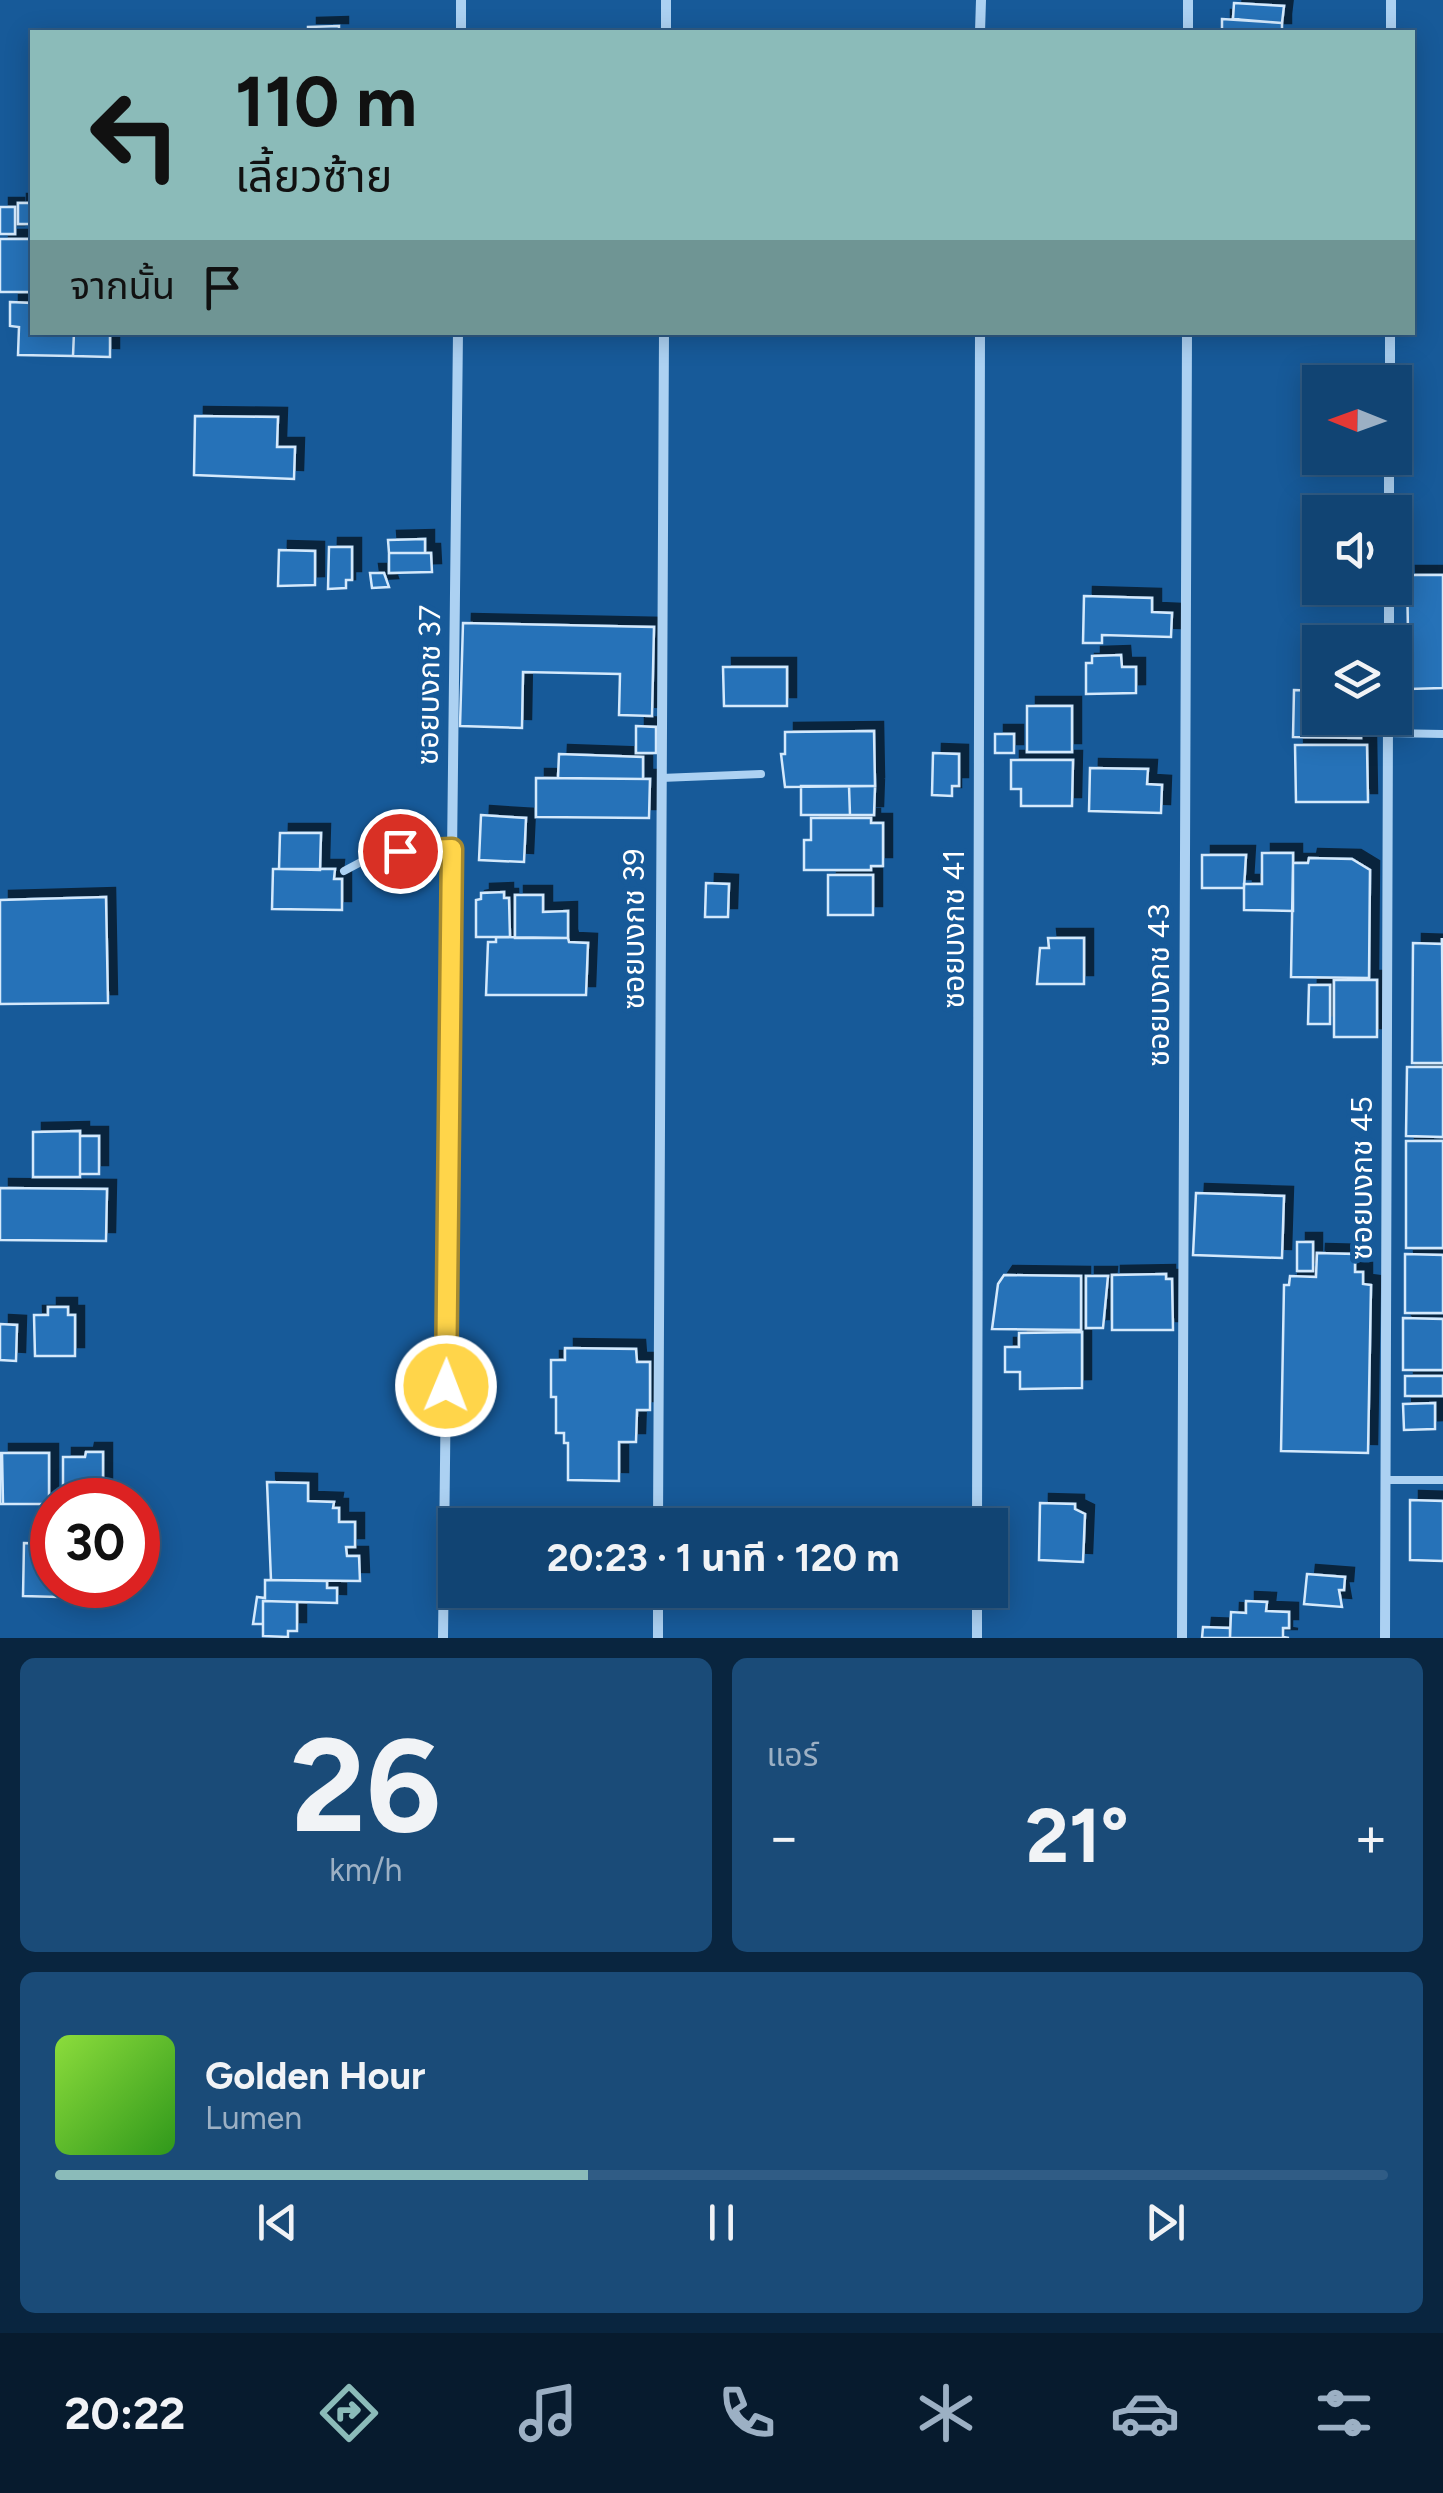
<!DOCTYPE html>
<html lang="th">
<head>
<meta charset="utf-8">
<style>
  :root { --surface:#114473; --page:#1a4b78; --text:#f1f3f6; --muted:#9cb0c4; --line:#305c85; --accent:#8bbbb9 }
  body { margin:0; font-family:Figtree,"Noto Sans Thai",sans-serif; background:var(--page); color:var(--text); height:100vh; display:flex; flex-direction:column; font-size:38px; white-space:nowrap }
  * { box-sizing:border-box; margin:0 }
  p { font-size:32px; color:var(--muted) }
  .icon { flex:none; width:55px; height:55px; fill:none; stroke:currentColor; stroke-width:2; stroke-linecap:round; stroke-linejoin:round }
  .map { position:relative; height:1638px; overflow:hidden }
  .panel { display:flex; flex-direction:column; gap:20px; padding:20px; background:#09253f; flex:1 }
  .panel>* { flex:none }
  .banner { position:absolute; left:30px; top:30px; width:1385px; height:305px; border-radius:0px; box-shadow:0 5px 25px #0003,0 0 0 2px var(--line); background:#8bbbb9; color:#111; overflow:hidden }
  .needle { width:65px; rotate:271deg }
  .tools { position:absolute; left:1302px; top:365px; display:grid; gap:20px }
  .tools a { display:grid; place-items:center; width:110px; height:110px; border-radius:0px; background:var(--surface); box-shadow:0 5px 25px #0003,0 0 0 2px var(--line); font-size:50px }
  .speed { position:absolute; left:30px; top:1478px; display:flex; gap:20px; font-size:50px; font-weight:700; text-align:center }
  .speed>* { display:grid; place-content:center; width:130px; height:130px; border-radius:50%; background:var(--surface); box-shadow:0 5px 25px #0003,0 0 0 2px var(--line); line-height:1 }
  .speed .limit { border:15px solid #d22; background:#fff; color:#111 }
  .pin { position:absolute; display:grid; place-items:center; width:85px; height:85px; color:#fff; margin:-42px; border:5px solid #fff; border-radius:50%; box-shadow:0 2px 10px #0007 }
  .me { position:absolute; width:110px; margin:-55px; rotate:1deg; stroke-linejoin:round; filter:drop-shadow(0 0 8px #0008) }
  .turn { display:flex; align-items:center; gap:35px; height:210px; padding:0 40px; font-size:45px }
  .turn .icon { width:130px; height:130px; stroke-width:2.5 }
  .turn b { display:block; font-size:70px; line-height:85px }
  .then { display:flex; align-items:center; height:95px; padding:0 40px; background:#0003; gap:20px; font-size:38px }
  .big { font-size:75px; font-weight:700; line-height:1.1 }
  .panel .card { flex:1; display:flex; flex-direction:column; justify-content:center; gap:15px; min-width:0; padding:0 35px; border-radius:15px; background:var(--page) }
  .panel .dial { align-items:center; gap:0 }
  .dial b { font-size:130px; line-height:1 }
  .song { display:flex; align-items:center; gap:30px }
  .cover { width:120px; height:120px; border-radius:15px; background:linear-gradient(135deg,hsl(90 70% 55%),hsl(110 70% 35%)) }
  .played { height:10px; border-radius:5px; background:linear-gradient(90deg,var(--accent) 40%,var(--line) 40%) }
  .keys { display:flex; justify-content:space-around; direction:ltr }
  .heat { display:flex; justify-content:space-between; align-items:center; font-size:55px; direction:ltr }
  .panel .tiles { flex:1; display:grid; gap:20px; grid-template-columns:1fr 1fr }
  .card:last-child { grid-column:span 2 }
  .trip { position:absolute; left:438px; top:1508px; width:570px; height:100px; border-radius:0px; background:var(--surface); box-shadow:0 5px 25px #0003,0 0 0 2px var(--line); font-weight:700; line-height:100px; text-align:center }
  .tabs { display:flex; height:160px; justify-content:space-around; align-items:center; background:#071b2e; color:var(--muted) }
  .tabs .icon { width:70px; height:70px }
  .tabs .current { color:var(--accent) }
  .tabs b { font-size:45px; color:var(--text) }
  .map>svg:first-child { display:block }
  .building { fill:#2672b8; stroke:#d4e9fc; stroke-width:2.5; filter:url(#shadow) }
  .lines { fill:none; stroke-linecap:round; stroke-linejoin:round }
  .lane { stroke:#acd1f2; stroke-width:8 }
  .street { stroke:#acd1f2; stroke-width:10 }
  .route-casing { stroke:#a68a30; stroke-width:25 }
  .route { stroke:#ffd54a; stroke-width:18 }
  .labels { text-anchor:middle; stroke-width:10; stroke-linejoin:round; paint-order:stroke }
  .street-label { font-size:30px; fill:#fff; stroke:#175a99 }
</style>
</head>
<body>
<div class="map">
<svg width="1443" height="1638" viewBox="0 0 1443 1638">
  <defs>
    <filter id="shadow"><feDropShadow dx="9" dy="-9" stdDeviation="0" flood-color="#0009"/></filter>
  </defs>
  <rect width="100%" height="100%" fill="#175a99"/>
  <path class="building" d="M1234,3L1284,6L1282,23L1233,19Z
    M1222,19L1282,23V32H1222Z
    M339,26V32H308V27Z
    M31,181H32V232V224H18V203H31Z
    M0,207H15V234H0Z
    M0,239H32V292H0Z
    M10,302L32,303V332H74L73,356L18,355L19,327L10,326Z
    M74,332H110V357L73,356Z
    M195,416L278,417L277,447H295L294,479L194,475Z
    M425,539V553H389L388,540Z
    M329,547H352V580H346V588L328,589Z
    M279,550L315,551V585L278,586Z
    M389,553H431L432,572L389,573Z
    M370,573H384L389,587L372,588Z
    M1407,575H1443V688L1409,689Z
    M1084,596L1152,598V612L1172,613L1171,637L1102,635V643H1083Z
    M463,623L654,627L652,716L619,715L620,674L523,672L522,728L460,726Z
    M1121,655L1122,667H1136V693L1086,694V663H1092V656Z
    M723,667H787V706H724Z
    M1294,690L1320,691V718H1361V738L1293,737Z
    M1027,706H1072V752H1027Z
    M636,726L656,727V753H636Z
    M874,731L875,786L785,787L781,754H785V732Z
    M995,734H1014V753H995Z
    M1295,745H1367L1368,802H1296Z
    M933,753L959,754V786H952V796L932,795Z
    M559,754L643,757V779L558,778Z
    M1011,760H1073L1072,806H1021V789H1011Z
    M1090,768L1148,769L1147,784L1162,785L1161,813L1089,811Z
    M536,778L650,779L649,818L536,817Z
    M801,786H849L850,815H801Z
    M849,786H875L874,815H850Z
    M481,815L526,818L524,862L479,860Z
    M811,818H871V823H883V866H871V870H804V840H811Z
    M280,833H321L320,870L279,869Z
    M1262,853H1293V911L1244,910V884H1262Z
    M1202,855H1246L1244,888H1202Z
    M1309,858L1352,859L1370,870L1369,978L1291,977L1293,863H1308Z
    M273,869H335L334,879H342V910L272,909Z
    M828,875H873V915H828Z
    M706,883L729,884L728,917H705Z
    M504,892V898H509L510,937H476V900L481,899V893Z
    M515,895H543V912L568,911V938H515Z
    M106,897L108,1003L0,1004V900Z
    M496,937L568,938L569,942L588,943L586,995H486L488,942H496Z
    M1048,938H1084V984H1037L1040,948H1049Z
    M1442,938L1443,1063H1412L1413,943L1442,944Z
    M1334,980H1377V1037H1334Z
    M1309,985H1330V1024H1308Z
    M1407,1067H1443V1137L1406,1136Z
    M80,1131V1177H33V1132Z
    M80,1136H99V1174H80Z
    M1406,1141H1443V1248H1406Z
    M0,1188L107,1189L106,1241L0,1240Z
    M1196,1193L1284,1196L1282,1258L1193,1255Z
    M1297,1242H1313V1271H1297Z
    M1317,1253L1355,1254V1272H1363V1284L1371,1285L1368,1453L1281,1451L1284,1285H1289L1290,1276L1316,1277Z
    M1405,1254L1443,1255V1313H1405Z
    M1166,1274V1279H1172L1173,1330H1112V1275Z
    M1004,1275L1081,1276V1330L992,1329L998,1284Z
    M1086,1276H1108L1103,1328H1086Z
    M48,1307H68V1315H75V1356H35L34,1315H48Z
    M1403,1318L1443,1319V1370H1403Z
    M0,1324L17,1325L16,1361L0,1360Z
    M1082,1332V1388L1020,1389V1372H1005V1347H1019V1333Z
    M565,1348L636,1349L637,1362H650V1410H637L636,1442H619V1481L568,1480V1443H564V1433H556V1397H551V1360H565Z
    M1405,1376H1443V1396H1405Z
    M1435,1403V1429L1404,1430L1403,1404Z
    M86,1452H103V1500H63V1457H85Z
    M0,1453H2L3,1504H0Z
    M2,1453H49V1504H3Z
    M267,1482L308,1483V1501L334,1502L333,1508H339V1522H355V1547H346L347,1556H359L360,1581L271,1580Z
    M1410,1500L1443,1501V1561L1410,1560Z
    M1040,1503L1075,1504V1509L1085,1514L1083,1562L1039,1560Z
    M24,1543L52,1544V1585H59V1597L23,1596Z
    M1307,1574L1345,1577L1344,1590H1339L1342,1607L1304,1604Z
    M265,1580L327,1581V1588H337V1603L263,1601V1624H253L257,1597L265,1598Z
    M59,1585H94V1597H59Z
    M263,1601L297,1602V1631H288V1637L263,1636Z
    M1246,1601L1267,1602L1266,1611L1289,1612V1628H1283V1637L1289,1638H1230L1231,1612L1246,1613Z
    M1203,1627L1230,1628V1638H1202Z"/>
  <g class="lines">
    <path class="lane" d="M1388,733L1443,734
      M661,778L761,774
      M344,871L376,854L452,849
      M1385,1480H1443"/>
    <path class="street" d="M461,32V0
      M666,32V0
      M980,32L981,0
      M1188,32V0
      M1391,32V0
      M1390,382V332
      M1389,512V458
      M1389,642V588
      M658,1525L664,332
      M977,1525L980,332
      M443,1638L458,332
      M658,1638V1590
      M977,1638V1590
      M1182,1638L1187,332
      M1385,1638L1388,718"/>
  </g>
  <g class="lines">
    <g class="route-casing">
      <path id="route" d="M400,851L452,849L446,1386"/>
    </g>
    <use href="#route" class="route"/>
  </g>
  <g class="labels">
    <g class="street-label">
      <text transform="translate(429 685) rotate(-89)" y="10">ซอยบงกช 37</text>
      <text transform="translate(634 929) rotate(-90)" y="10">ซอยบงกช 39</text>
      <text transform="translate(954 929) rotate(-90)" y="10">ซอยบงกช 41</text>
      <text transform="translate(1159 985) rotate(-90)" y="10">ซอยบงกช 43</text>
      <text transform="translate(1362 1178) rotate(-90)" y="10">ซอยบงกช 45</text>
    </g>
  </g>
</svg>
<div class="tools">
<a><svg class="needle" viewBox="-14 -14 28 28"><path d="M0-13l5 13h-10z" fill="#e53935"/><path d="M0 13l5-13h-10z" fill="#9cb0c4"/></svg></a>
<a><svg class="icon" aria-label="sound" viewBox="0 0 24 24"><path d="M4 9h4l5-4v14l-5-4H4zM17 9q2 3 0 6"/></svg></a>
<a><svg class="icon" aria-label="layers" viewBox="0 0 24 24"><path d="M12 4l9 5-9 5-9-5zM3 14l9 5 9-5"/></svg></a>
</div>
<div class="speed"><div class="limit">30</div></div>
<div class="pin" style="left:400px;top:851px;background:#d93025"><svg class="icon" aria-label="arrive" viewBox="0 0 24 24"><path d="M6 21V4h12l-3 4 3 4H6"/></svg></div>
<svg class="me" style="left:446px;top:1386px" viewBox="-20 -20 40 40"><circle r="17" fill="#ffd54a" stroke="#fff" stroke-width="3"/><path d="M0-11L8 9 0 5-8 9z" fill="#fff"/></svg>
<div class="trip">20:23 · 1 นาที · 120 m</div>
<div class="banner">
<div class="turn"><svg class="icon" aria-label="left" viewBox="0 0 24 24"><path d="M17 20v-9H6M10 6l-5 5 5 5"/></svg><div><b>110 m</b>เลี้ยวซ้าย</div></div>
<div class="then">จากนั้น<svg class="icon" aria-label="arrive" viewBox="0 0 24 24"><path d="M6 21V4h12l-3 4 3 4H6"/></svg></div>
</div>
</div>
<section class="panel">
<div class="tiles">
<div class="card dial"><b>26</b><p>km/h</p></div>
<div class="card"><p>แอร์</p>
<div class="heat"><a>−</a><b class="big">21°</b><a>+</a></div>
</div>
<div class="card">
<div class="song"><i class="cover"></i><div><b>Golden Hour</b><p>Lumen</p></div></div>
<div class="played"></div>
<div class="keys"><svg class="icon" aria-label="previous" viewBox="0 0 24 24"><path d="M18 5L8 12l10 7zM5 5v14"/></svg><svg class="icon" aria-label="pause" viewBox="0 0 24 24"><path d="M8 5v14M16 5v14"/></svg><svg class="icon" aria-label="next" viewBox="0 0 24 24"><path d="M6 5l10 7-10 7zM19 5v14"/></svg></div>
</div>
</div>
</section>
<nav class="tabs">
<b>20:22</b>
<svg class="icon current" aria-label="directions" viewBox="0 0 24 24"><path d="M12 3l9 9-9 9-9-9zM9 14v-3h6M13 9l2 2-2 2"/></svg>
<svg class="icon" aria-label="music" viewBox="0 0 24 24"><path d="M9 18V5l10-2v13"/><circle cx="6" cy="18" r="3"/><circle cx="16" cy="16" r="3"/></svg>
<svg class="icon" aria-label="phone" viewBox="0 0 24 24"><path d="M5 4h4l2 5-3 2q2 4 5 5l2-3 5 2v4C11 20 4 13 5 4z"/></svg>
<svg class="icon" aria-label="climate" viewBox="0 0 24 24"><path d="M12 3v18M4 7l16 10M4 17L20 7"/></svg>
<svg class="icon" aria-label="car" viewBox="0 0 24 24"><path d="M5 17H2v-5l4-1 3-4h7l3 4 3 1v5h-3M9 17h6M6 11h13"/><circle cx="7" cy="17" r="2"/><circle cx="17" cy="17" r="2"/></svg>
<svg class="icon" aria-label="filters" viewBox="0 0 24 24"><path d="M4 7h16M4 17h16"/><circle cx="9" cy="7" r="2"/><circle cx="15" cy="17" r="2"/></svg>
</nav>
</body>
</html>
